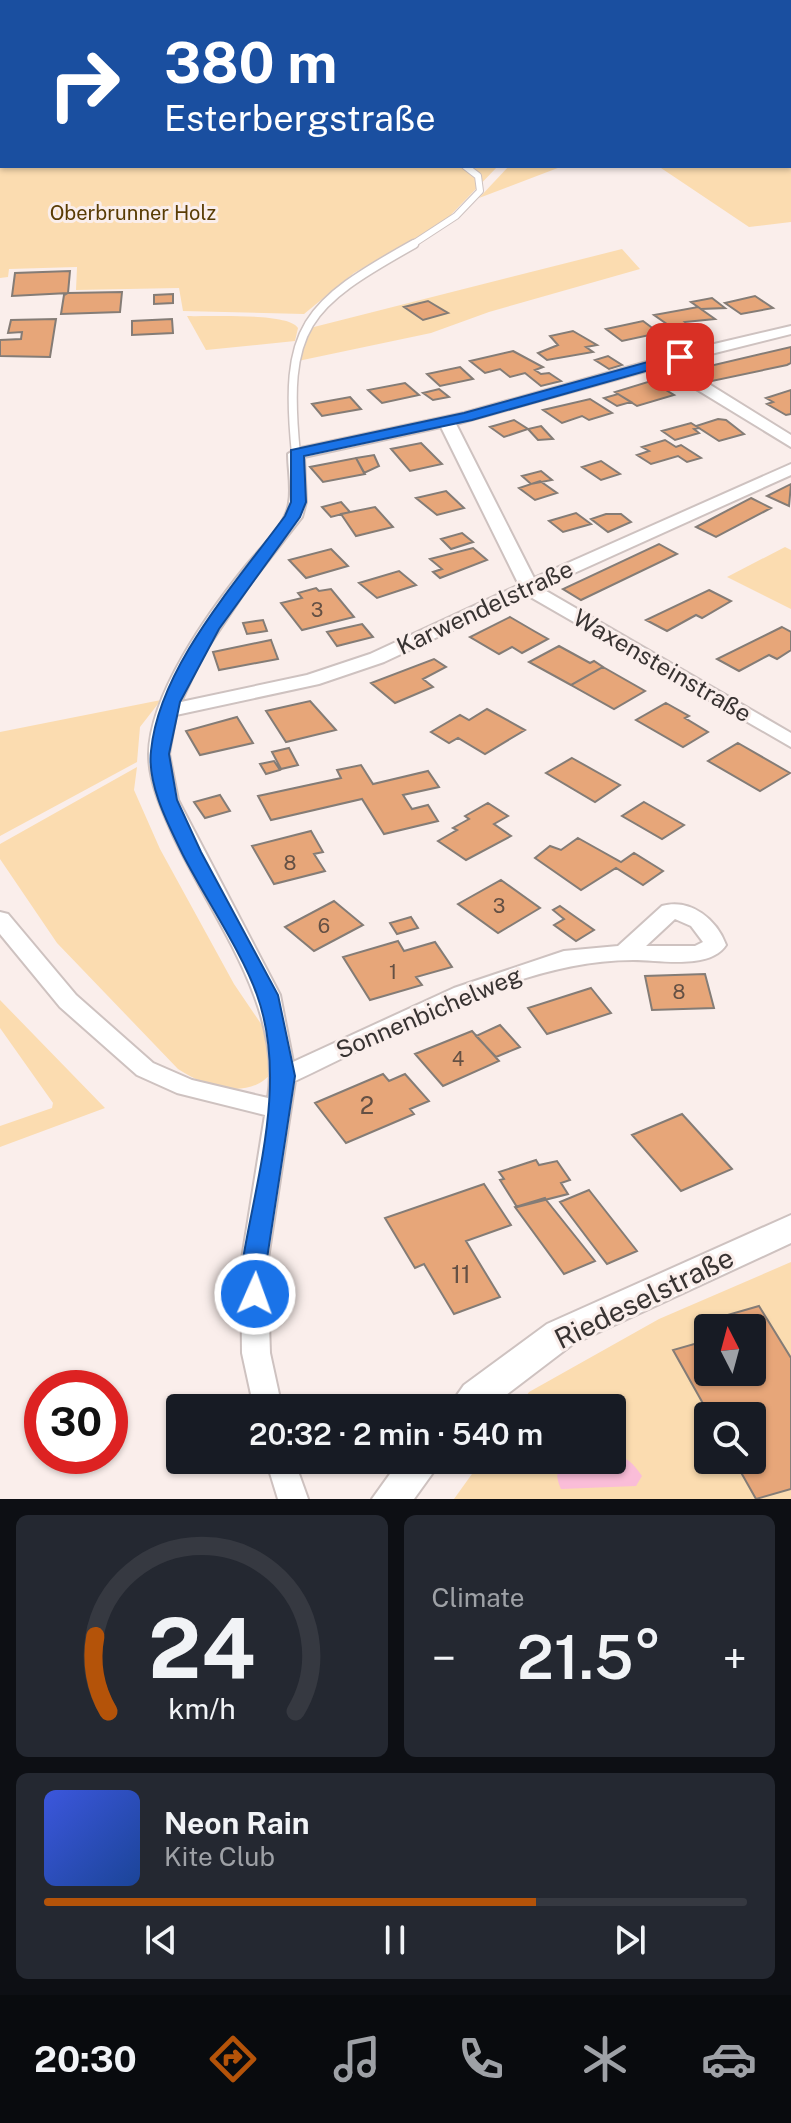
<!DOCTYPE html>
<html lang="en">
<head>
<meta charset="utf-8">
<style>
  :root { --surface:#171b24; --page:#242831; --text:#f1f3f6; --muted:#9ea1a6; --line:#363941; --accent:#b45309 }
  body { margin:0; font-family:"Public Sans",sans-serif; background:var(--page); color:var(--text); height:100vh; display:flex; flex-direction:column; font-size:30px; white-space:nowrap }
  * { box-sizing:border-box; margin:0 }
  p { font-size:26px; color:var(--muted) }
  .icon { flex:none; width:44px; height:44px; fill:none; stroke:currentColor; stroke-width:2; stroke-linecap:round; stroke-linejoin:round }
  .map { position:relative; height:1499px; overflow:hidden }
  .drawer { display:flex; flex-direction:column; gap:16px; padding:16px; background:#0d0f14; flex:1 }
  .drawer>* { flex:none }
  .banner { position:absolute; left:0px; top:0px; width:792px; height:168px; box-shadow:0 2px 6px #0004; background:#1a4fa0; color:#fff; overflow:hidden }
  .needle { width:52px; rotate:354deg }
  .fabs { position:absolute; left:694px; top:1314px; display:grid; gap:16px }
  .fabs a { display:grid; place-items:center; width:72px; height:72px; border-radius:8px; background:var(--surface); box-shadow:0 2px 6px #0004; font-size:40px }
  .speed { position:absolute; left:24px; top:1370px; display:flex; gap:16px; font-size:40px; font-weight:700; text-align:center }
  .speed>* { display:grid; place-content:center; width:104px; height:104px; border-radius:50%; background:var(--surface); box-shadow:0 2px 6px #0004; line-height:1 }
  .speed .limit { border:12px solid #d22; background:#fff; color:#111 }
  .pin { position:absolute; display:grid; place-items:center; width:68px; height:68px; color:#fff; margin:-34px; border-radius:16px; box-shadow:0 4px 12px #0006 }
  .me { position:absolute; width:88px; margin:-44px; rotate:2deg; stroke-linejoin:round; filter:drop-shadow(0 0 6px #0008) }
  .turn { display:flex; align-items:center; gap:28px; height:168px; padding:0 32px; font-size:36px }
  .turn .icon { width:104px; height:104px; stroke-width:2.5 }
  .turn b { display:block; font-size:56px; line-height:68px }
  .big { font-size:60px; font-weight:600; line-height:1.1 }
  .drawer .card { flex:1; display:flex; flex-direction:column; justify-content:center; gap:12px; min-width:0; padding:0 28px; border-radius:12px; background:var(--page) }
  .drawer .dial { align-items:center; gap:0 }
  .dial svg { height:208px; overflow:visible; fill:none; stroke:var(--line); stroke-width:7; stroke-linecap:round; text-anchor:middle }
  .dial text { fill:var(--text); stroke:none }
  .song { display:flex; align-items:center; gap:24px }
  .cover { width:96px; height:96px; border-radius:12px; background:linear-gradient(135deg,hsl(230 70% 55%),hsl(220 70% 35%)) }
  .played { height:8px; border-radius:4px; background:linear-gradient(90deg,var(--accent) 70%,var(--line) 70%) }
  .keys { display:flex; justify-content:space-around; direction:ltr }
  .heat { display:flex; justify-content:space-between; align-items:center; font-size:44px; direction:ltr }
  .drawer .tiles { flex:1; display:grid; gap:16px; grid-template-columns:1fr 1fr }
  .card:last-child { grid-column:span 2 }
  .trip { position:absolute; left:166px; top:1394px; width:460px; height:80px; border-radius:8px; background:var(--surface); box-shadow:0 2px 6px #0004; font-weight:600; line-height:80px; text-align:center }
  .menu { display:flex; height:128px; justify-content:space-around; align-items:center; background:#090b0e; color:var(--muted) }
  .menu .icon { width:56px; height:56px }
  .menu .on { color:var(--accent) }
  .menu b { font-size:36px; color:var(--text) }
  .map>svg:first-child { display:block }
  .green { fill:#fbdcb0; fill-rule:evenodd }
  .water { fill:#fabdd8 }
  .building { fill:#e7a679; stroke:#847c76; stroke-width:2 }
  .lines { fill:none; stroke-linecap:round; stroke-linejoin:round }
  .service-far1-casing { stroke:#cec2c0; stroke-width:8 }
  .service-casing { stroke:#cec2c0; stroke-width:11 }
  .minor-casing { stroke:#cec2c0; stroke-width:4 }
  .tertiary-casing { stroke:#cec2c0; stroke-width:4 }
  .service-far1 { stroke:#fff; stroke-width:6 }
  .service { stroke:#fff; stroke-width:8 }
  .minor { fill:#fff; fill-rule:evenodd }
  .tertiary { fill:#fff; fill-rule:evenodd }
  .route { fill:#1a73e8; stroke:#114b97; stroke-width:2 }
  .labels { text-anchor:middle; stroke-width:6; stroke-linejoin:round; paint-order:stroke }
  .far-park-label { font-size:20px; fill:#593c04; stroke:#faeeeb }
  .number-label { font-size:20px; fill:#645044 }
  .street-label { font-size:24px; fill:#383332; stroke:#faeeeb }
  .near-number-label { font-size:24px; fill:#645044 }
  .near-street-label { font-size:28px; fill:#383332; stroke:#faeeeb }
</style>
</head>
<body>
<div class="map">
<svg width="791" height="1499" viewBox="0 0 791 1499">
  <rect width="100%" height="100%" fill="#faeeeb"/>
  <path class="green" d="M0,0H791V222L749,227L658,166H790V2H2V166H498L443,223L354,273L304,314L183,311L179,288L76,290L77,267L9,269L8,277L0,278Z
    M509,166H563L479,198Z
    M622,249L640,269L489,312L431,333L298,361L310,328Z
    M187,316C207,317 289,312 298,328L295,341L206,350Z
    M785,547L791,550V609L727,577Z
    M161,700L140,727L137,762L0,836V732Z
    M137,767L134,790L160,849L234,984L272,1040L273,1071C250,1102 205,1087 178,1069L57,943L0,859V844Z
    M0,1000L105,1108L0,1147V1126L52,1108L53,1103L0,1028Z
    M791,1262V1499H454L482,1460H612V1408H518L529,1392L659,1319ZM708,1328H752V1372H708ZM708,1416H752V1460H708Z"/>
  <path class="water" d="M612,1454C627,1457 633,1463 642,1476L636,1486L561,1489C556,1477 555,1470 565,1460H612Z"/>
  <path class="building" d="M70,271L68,293L12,296L15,273Z
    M122,292L120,312L61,314L64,295L68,293Z
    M173,294V303L154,304V295Z
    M755,296L773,308L741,314L725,303Z
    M712,298L725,308L701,309L691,302Z
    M428,301L448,313L423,320L404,307Z
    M698,307L715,319L685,322L690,326L674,329L654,315Z
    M56,319L50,357L0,356V340L21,339L22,332L8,333L11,320Z
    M172,319L173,333L132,335V321Z
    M643,321L659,333L622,341L606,329Z
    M573,331L597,345L586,347L593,352L547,360L538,353L558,345L550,336Z
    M676,335L691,345L678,348L662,338Z
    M791,347V363L787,365L712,381L697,369Z
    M513,351L543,367L535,370L541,374L549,373L561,381L541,386L525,373L510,377L500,369L485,373L470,361Z
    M608,356L622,365L609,369L595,360Z
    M460,367L473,379L440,386L427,374Z
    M651,381L674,395L637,406L615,392Z
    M405,383L419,395L382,403L368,390Z
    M439,389L449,397L433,400L423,393Z
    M791,390V414L786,415L767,404L773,402L766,398Z
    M618,394L631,402L617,406L604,398Z
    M350,397L361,409L322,416L312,404Z
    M590,399L612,413L589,420L582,416L562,423L543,410Z
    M718,419L726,420L744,434L719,441L696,426Z
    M514,420L528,429L504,437L490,427Z
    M691,423L699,428L694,429L699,433L675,440L662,431Z
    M541,426L553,439L538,440L528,429Z
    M665,440L676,447L681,445L701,458L687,462L678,456L651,464L637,455L649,451L642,447Z
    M421,443L442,464L410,471L391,449Z
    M374,455L379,466L364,473L356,458Z
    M356,458L365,474L323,482L310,467Z
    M601,461L620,474L601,480L582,467Z
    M541,471L552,480L531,484L522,476Z
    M540,481L557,493L535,500L519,488Z
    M791,484L789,506L767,496Z
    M446,491L464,508L437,515L416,498Z
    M751,498L771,508L716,537L696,527Z
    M341,502L350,512L331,517L322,507Z
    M375,507L393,527L356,536L341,514Z
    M576,513L591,524L563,532L549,521Z
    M606,514H621L631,522L608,532L591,519Z
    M462,533L473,542L451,549L441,539Z
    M659,544L677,554L581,600L563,589Z
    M473,548L487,560L440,578L433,572L442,569L430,559Z
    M331,549L348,566L306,578L289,560Z
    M399,571L416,585L377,598L359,583Z
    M316,588L319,591L331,589L354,617L302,630L281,603L302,598L298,593Z
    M709,590L731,601L702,618L696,615L667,631L646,620Z
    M510,617L534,631L548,639L522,653L512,647L499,654L470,637Z
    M263,620L267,631L247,634L243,623Z
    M362,624L373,637L337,646L327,632Z
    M782,627L791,632V650L777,659L769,655L739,671L717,659Z
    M271,640L278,659L219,670L213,652Z
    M559,646L590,663L594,661L603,667L571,685L529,662Z
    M434,659L446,667L423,679L433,687L395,703L371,683Z
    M603,667L645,691L614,709L571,685Z
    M310,701L336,730L286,742L266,711Z
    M666,703L689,716L685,718L708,732L683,747L636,720Z
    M487,709L525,730L485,754L458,738L449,743L431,732L460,715L469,720Z
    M237,717L253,743L200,755L186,731Z
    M738,743L790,773L760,791L708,761Z
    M289,748L298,765L281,769L272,752Z
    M572,758L620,785L595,802L546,773Z
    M274,761L280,770L266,774L260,764Z
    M361,765L373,784L428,771L439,787L403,795L412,809L428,805L438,821L384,834L362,799L271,820L258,796L341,778L337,770Z
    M220,795L230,811L205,818L194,802Z
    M644,802L684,825L662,839L622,816Z
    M488,803L508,816L494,824L511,836L466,860L438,841L457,830L453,828L469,819L465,816Z
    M311,831L323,852L314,854L325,871L274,884L252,846Z
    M578,838L621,862L634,853L663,871L643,885L616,868L581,890L535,858L550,846L561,850Z
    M501,880L540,908L498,933L458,904Z
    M334,901L363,925L314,951L285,927Z
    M560,906L594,930L576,941L554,925L564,919L553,910Z
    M411,917L418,928L397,934L390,923Z
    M398,941L404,951L435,942L452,967L416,977L422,985L370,1000L343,957Z
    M705,974L714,1008L652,1010L645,976Z
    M591,988L611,1013L547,1034L528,1008Z
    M500,1025L520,1047L496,1057L476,1036Z
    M472,1031L499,1061L443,1086L415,1054Z
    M383,1074L389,1081L405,1074L429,1101L410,1109L414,1114L346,1143L315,1103Z
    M682,1114L732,1169L681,1191L632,1135Z
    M536,1160L539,1165L557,1161L570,1180L561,1183L568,1194L517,1207L500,1180L504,1179L499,1172Z
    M484,1184L511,1225L466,1241L500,1297L454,1314L424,1264L415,1268L385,1218Z
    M589,1190L637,1251L607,1264L560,1202Z
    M545,1198L547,1201L595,1261L564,1274L515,1207Z
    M759,1306L791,1358V1489L756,1499L734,1460H752V1416H710L673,1350L708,1340V1372H752V1328H715L710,1320Z"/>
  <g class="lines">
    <g class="service-far1-casing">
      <path id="service-far1" d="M498,2L501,0
        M410,246L456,216L480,191L478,176L465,166"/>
    </g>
    <g class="service-casing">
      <path id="service" d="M296,454C283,326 305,305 414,244"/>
    </g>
    <g class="minor-casing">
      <path id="minor" d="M791,326V334L675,363L791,435V447L660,367L456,424L534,578L791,464V475L541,588L791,733V747L527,595L384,662L319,684L176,715L169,754L178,800L280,995L293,1062L454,988L564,951L618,946L662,906C691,898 717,920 726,945C710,970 659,960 633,960C518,960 398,1033 295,1081L267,1265L270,1353L282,1408H254L242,1353L241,1265L265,1115L177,1093L137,1075L60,1007L0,934V912L8,914L76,995L153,1063L192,1080L268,1098C283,1006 210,915 173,835C162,810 149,782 149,754C150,694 208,613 245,567C259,549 286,526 289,503C292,488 288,469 288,454L296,449L464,413L693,349ZM441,427L519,585L370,654L307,675L181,702L202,656L252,581L302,517L306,502L304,457ZM675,919L691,926L703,942L695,946H646Z
        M266,1460H294L308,1499H278Z"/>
    </g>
    <g class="tertiary-casing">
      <path id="tertiary" d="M791,1215V1243L573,1344L489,1408H448L464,1385L547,1324Z
        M400,1460H442L414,1499H372Z"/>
    </g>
    <use href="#service-far1" class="service-far1"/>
    <use href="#service" class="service"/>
    <use href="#minor" class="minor"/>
    <use href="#tertiary" class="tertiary"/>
  </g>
  <path class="route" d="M680,353L687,357L685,360L472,420L304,456L306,502L300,517L219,629L180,702L169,754L177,800L201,852L278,995L295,1076L266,1265L267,1294L263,1301L255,1304L246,1301L243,1294L242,1265C256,1178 288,1081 257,995C242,952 205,898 183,855C169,826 147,785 151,751C159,667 236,583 285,516L291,502V450L464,413Z"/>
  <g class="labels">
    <g class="far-park-label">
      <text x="133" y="220">Oberbrunner Holz</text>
    </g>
    <g class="number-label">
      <text x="317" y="617">3</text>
      <text x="290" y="870">8</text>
      <text x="499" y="913">3</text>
      <text x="324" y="933">6</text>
      <text x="393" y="979">1</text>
      <text x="679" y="999">8</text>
      <text x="458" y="1066">4</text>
    </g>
    <g class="street-label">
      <text transform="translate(485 608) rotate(-25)" y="8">Karwendelstraße</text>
      <text transform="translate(662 666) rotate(30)" y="8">Waxensteinstraße</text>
      <text transform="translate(429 1013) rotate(-23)" y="8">Sonnenbichelweg</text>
    </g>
    <g class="near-number-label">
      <text x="367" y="1114">2</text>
      <text x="461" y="1283">11</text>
    </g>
    <g class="near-street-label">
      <text transform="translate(644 1298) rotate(-26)" y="10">Riedeselstraße</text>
    </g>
  </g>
</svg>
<div class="fabs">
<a><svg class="needle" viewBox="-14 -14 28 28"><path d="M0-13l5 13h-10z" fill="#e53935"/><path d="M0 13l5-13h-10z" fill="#9ea1a6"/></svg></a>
<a><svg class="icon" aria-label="search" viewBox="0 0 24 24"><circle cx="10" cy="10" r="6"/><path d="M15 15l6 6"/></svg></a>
</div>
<div class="speed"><div class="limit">30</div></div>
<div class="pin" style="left:680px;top:357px;background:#d93025"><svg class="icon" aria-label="arrive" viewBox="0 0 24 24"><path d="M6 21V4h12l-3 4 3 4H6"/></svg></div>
<svg class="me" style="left:255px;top:1294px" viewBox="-20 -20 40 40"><circle r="17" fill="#1a73e8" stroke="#fff" stroke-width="3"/><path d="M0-11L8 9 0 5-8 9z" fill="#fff"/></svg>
<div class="trip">20:32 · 2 min · 540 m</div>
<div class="banner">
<div class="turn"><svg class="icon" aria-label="right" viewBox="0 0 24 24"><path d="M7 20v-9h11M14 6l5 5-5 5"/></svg><div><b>380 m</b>Esterbergstraße</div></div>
</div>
</div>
<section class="drawer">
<div class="tiles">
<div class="card dial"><svg viewBox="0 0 100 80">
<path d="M14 69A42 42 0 1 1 86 69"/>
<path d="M14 69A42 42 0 0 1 9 40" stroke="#b45309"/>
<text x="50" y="56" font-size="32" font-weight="700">24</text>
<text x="50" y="72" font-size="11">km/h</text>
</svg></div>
<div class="card"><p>Climate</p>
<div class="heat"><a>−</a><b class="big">21.5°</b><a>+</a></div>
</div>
<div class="card">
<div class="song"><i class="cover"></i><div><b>Neon Rain</b><p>Kite Club</p></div></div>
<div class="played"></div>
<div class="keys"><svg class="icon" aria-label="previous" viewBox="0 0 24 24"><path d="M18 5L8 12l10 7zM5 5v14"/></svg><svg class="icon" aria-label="pause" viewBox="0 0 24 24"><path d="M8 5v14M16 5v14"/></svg><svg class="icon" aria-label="next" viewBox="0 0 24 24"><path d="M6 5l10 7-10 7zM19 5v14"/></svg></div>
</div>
</div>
</section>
<nav class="menu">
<b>20:30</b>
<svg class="icon on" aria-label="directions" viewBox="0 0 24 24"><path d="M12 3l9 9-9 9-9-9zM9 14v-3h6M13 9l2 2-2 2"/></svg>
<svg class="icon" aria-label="music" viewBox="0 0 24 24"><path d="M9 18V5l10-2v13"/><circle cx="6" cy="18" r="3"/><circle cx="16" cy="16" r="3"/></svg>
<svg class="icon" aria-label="phone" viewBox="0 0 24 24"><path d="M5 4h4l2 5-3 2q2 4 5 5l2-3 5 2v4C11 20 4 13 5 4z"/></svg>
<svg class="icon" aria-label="climate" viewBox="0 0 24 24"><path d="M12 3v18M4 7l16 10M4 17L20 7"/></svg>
<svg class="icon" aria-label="car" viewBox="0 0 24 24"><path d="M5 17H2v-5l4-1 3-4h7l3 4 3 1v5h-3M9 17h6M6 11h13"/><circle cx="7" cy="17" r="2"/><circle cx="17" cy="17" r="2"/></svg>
</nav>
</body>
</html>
